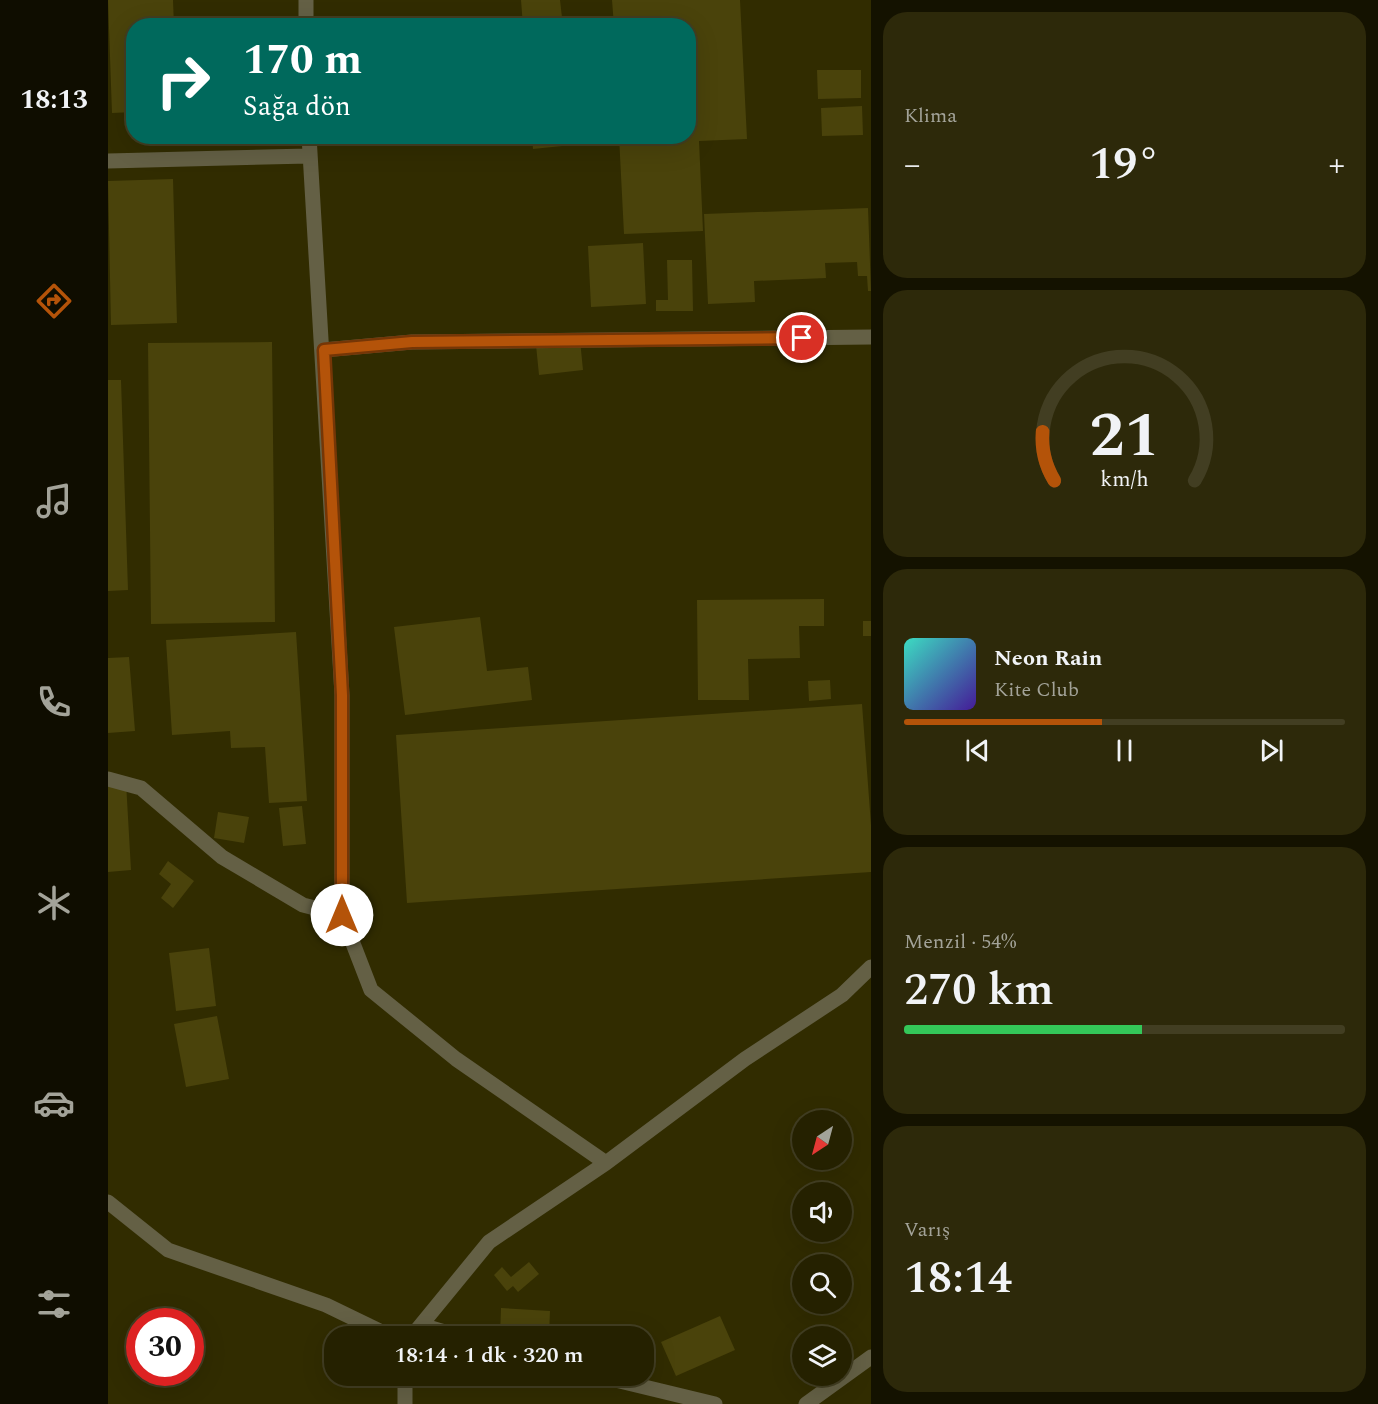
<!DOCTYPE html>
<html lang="tr">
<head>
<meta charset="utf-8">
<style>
  :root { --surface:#252100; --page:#2d290a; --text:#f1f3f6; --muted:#a3a399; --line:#423e22; --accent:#b45309 }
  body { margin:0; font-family:Spectral,serif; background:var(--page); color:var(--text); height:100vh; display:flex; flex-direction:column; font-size:22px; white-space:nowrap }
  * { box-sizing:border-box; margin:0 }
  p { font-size:20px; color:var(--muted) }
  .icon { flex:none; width:33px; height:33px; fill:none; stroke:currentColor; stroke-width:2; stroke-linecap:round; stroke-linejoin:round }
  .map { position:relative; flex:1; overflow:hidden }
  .details { display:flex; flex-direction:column; gap:12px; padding:12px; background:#141200; width:507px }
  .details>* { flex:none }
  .hud { position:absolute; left:18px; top:18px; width:570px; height:126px; border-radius:24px; box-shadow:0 6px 24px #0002,0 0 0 2px var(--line); background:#00695c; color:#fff; overflow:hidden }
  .needle { width:39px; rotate:216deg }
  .buttons { position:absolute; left:684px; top:1110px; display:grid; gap:12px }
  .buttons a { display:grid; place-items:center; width:60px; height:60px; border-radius:50%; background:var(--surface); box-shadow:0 6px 24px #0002,0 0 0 2px var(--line); font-size:30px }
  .speed { position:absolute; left:18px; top:1308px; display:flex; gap:12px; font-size:30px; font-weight:700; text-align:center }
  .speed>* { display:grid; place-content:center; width:78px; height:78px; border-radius:50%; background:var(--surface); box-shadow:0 6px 24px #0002,0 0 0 2px var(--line); line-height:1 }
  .speed .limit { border:9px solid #d22; background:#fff; color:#111 }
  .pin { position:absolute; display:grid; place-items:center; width:51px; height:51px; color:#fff; margin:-26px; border:3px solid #fff; border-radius:50%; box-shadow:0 2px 6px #0007 }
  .me { position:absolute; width:66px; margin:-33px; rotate:0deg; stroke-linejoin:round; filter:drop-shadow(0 0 4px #0008) }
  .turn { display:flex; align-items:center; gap:21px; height:126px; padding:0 18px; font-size:27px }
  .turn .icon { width:78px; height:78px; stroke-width:2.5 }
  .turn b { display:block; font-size:42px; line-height:51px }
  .big { font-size:45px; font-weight:600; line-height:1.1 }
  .details .tile { flex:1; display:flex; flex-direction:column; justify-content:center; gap:9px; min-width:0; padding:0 21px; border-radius:24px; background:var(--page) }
  .details .dial { align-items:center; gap:0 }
  .dial svg { height:156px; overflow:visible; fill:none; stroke:var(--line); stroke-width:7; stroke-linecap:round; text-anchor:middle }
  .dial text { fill:var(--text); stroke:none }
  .song { display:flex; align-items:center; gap:18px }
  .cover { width:72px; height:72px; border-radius:9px; background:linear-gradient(135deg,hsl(170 70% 55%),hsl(260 70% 35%)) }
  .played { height:6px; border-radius:3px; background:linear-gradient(90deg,var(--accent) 45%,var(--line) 45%) }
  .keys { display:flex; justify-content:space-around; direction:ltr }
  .heat { display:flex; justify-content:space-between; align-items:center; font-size:33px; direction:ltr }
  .charge { height:9px; border-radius:4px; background:linear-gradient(90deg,#34c759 54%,var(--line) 0) }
  .trip { position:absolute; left:216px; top:1326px; width:330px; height:60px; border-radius:24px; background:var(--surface); box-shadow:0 6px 24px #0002,0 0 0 2px var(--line); font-weight:600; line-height:60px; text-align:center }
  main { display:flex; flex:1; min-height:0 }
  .dock { display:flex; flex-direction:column; width:108px; justify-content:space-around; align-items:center; background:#0f0d00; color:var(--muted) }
  .dock .icon { width:42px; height:42px }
  .dock .selected { color:var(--accent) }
  .dock b { font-size:27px; color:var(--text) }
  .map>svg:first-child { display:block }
  .building { fill:#4a430b }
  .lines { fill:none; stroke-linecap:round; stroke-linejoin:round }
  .minor { stroke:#646045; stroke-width:15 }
  .route-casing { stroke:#753606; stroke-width:15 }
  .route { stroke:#b45309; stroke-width:10 }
</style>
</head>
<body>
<main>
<nav class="dock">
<b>18:13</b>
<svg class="icon selected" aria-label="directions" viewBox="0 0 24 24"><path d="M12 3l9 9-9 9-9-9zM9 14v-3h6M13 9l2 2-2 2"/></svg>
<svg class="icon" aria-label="music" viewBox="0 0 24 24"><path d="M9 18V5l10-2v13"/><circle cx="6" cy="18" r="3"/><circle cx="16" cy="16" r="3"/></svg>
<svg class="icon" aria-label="phone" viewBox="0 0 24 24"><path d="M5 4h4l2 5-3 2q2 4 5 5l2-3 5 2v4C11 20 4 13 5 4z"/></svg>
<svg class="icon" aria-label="climate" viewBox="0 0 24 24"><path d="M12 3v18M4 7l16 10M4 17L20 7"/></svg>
<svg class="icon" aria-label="car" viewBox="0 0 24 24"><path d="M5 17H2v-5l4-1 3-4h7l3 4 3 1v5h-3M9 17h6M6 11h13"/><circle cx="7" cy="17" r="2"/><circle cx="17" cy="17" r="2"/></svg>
<svg class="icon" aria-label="filters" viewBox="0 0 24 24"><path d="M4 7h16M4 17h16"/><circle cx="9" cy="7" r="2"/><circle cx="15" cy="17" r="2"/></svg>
</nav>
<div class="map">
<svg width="763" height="1404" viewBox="0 0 763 1404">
  <rect width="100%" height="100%" fill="#312c00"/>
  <path class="building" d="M0,0H65L66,26H26V112L4,113Z
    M413,0H452L455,26H415Z
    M504,0H632L639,139L591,141L595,231L516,234L511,136H580V26H506Z
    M709,70H753V98L710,99Z
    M754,106L755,135L714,136L713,108Z
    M424,136H464V145L425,149Z
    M65,179L69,323L3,325L0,181Z
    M760,208L763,291H760L759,276H750L749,262L717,263L718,278L646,281L647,302L600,304L596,214Z
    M535,243L538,304L483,307L480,246Z
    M559,260H584L585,311H548V300H560Z
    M472,340L475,370L431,375L428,345Z
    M164,342L167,622L43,624L40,343Z
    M0,380H13L20,590L0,591Z
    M716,599V626H691L692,658L640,659L641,700H590L589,600Z
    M372,617L379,671L420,667L424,700L297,715L286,627Z
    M755,621H763V636H755Z
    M188,632L199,801L161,803L157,747L123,748L122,731L64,735L58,640Z
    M21,657L27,731L0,733V658Z
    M722,680L723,699L701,701L700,681Z
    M754,704L763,825V872L299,903L288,735Z
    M18,782L23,870L0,872V783Z
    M194,806L198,844L175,846L171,808Z
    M110,812L141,817L136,843L106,838Z
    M60,861L86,881L65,908L53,898L63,884L51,874Z
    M101,948L108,1006L68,1011L61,953Z
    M109,1016L121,1079L78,1087L66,1024Z
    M421,1262L431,1274L410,1292L405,1286L399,1291L386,1275L394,1267L403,1277Z
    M393,1308L442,1311L441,1336H392Z
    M612,1316L627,1350L568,1376L553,1342Z"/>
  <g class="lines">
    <path class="minor" d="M198,0V26
      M201,136L234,695V915L263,990L348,1059L498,1163
      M0,161L201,156
      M215,350L304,342L763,337
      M0,779L33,788L114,857L195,905L234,915
      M0,1202L60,1250L218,1305L282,1336
      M313,1325L350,1336
      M304,1336L381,1242L498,1163L637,1059L734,995L763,967
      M491,1376L607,1404
      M297,1404V1376
      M698,1404L763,1357"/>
  </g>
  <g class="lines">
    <g class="route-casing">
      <path id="route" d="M234,915V695L216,350L304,342L694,338"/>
    </g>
    <use href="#route" class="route"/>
  </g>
</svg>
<div class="buttons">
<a><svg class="needle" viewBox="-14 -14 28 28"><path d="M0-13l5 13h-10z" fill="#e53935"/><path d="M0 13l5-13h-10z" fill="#a3a399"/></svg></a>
<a><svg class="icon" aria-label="sound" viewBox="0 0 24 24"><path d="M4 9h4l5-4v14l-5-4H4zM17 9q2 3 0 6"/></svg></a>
<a><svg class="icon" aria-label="search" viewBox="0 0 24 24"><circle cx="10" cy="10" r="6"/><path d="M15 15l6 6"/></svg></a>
<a><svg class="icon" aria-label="layers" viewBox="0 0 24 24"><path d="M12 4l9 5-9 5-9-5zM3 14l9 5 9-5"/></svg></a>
</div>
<div class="speed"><div class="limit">30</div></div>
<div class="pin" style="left:694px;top:338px;background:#d93025"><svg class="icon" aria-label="arrive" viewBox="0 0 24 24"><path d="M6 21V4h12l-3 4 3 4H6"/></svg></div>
<svg class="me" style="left:234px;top:915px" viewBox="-20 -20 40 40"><circle r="19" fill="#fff"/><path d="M0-13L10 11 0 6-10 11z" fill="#b45309"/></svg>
<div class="trip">18:14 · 1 dk · 320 m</div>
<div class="hud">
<div class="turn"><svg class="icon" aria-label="right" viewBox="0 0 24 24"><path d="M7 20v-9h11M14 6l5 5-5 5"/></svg><div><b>170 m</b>Sağa dön</div></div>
</div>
</div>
<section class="details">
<div class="tile"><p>Klima</p>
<div class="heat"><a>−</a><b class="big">19°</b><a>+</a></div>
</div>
<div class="tile dial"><svg viewBox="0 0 100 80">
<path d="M14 69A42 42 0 1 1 86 69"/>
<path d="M14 69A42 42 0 0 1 8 44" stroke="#b45309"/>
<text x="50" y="56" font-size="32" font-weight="700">21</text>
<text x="50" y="72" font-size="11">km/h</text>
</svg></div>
<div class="tile">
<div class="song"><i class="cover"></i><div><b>Neon Rain</b><p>Kite Club</p></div></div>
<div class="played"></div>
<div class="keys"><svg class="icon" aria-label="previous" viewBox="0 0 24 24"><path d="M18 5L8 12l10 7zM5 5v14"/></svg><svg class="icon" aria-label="pause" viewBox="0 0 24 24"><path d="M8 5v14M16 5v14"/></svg><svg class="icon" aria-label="next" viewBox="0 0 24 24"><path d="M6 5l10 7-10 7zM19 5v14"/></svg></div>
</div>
<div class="tile"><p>Menzil · 54%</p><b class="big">270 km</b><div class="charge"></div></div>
<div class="tile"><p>Varış</p><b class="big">18:14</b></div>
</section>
</main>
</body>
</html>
